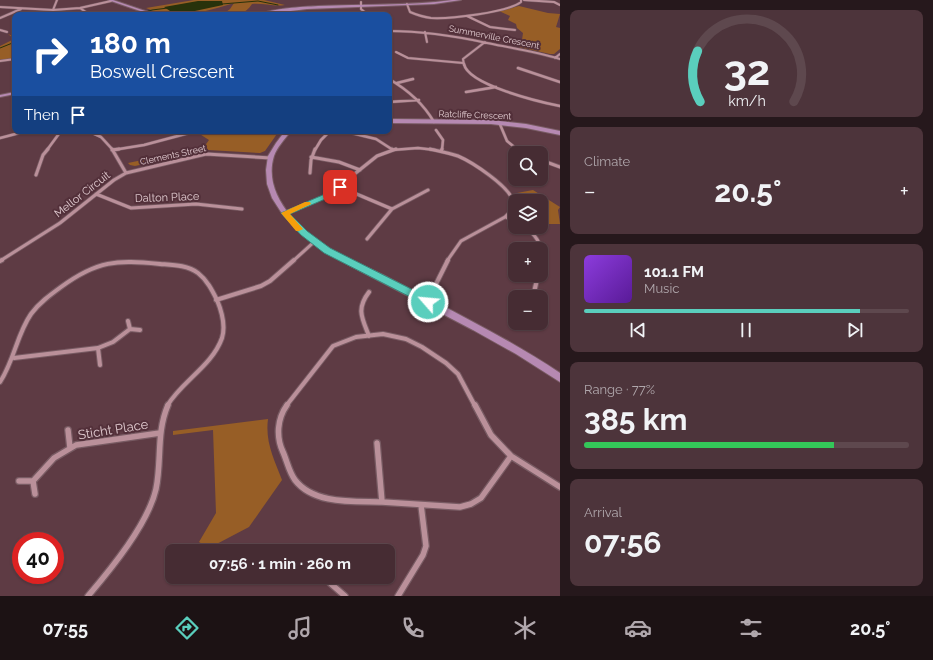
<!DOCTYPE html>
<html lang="en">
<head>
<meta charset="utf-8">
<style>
  :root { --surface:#462c33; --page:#4d343b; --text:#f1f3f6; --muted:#b0a7ac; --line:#5e484e; --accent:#5acebd }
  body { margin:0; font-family:Raleway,sans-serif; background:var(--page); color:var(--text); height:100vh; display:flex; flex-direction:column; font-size:15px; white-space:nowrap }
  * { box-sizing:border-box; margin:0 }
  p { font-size:13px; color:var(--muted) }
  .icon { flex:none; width:22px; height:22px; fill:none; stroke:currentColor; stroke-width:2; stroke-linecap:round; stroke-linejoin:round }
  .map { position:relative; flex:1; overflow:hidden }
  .side { display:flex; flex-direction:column; gap:10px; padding:10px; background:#26181c; width:373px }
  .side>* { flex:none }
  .banner { position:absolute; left:12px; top:12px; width:380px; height:122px; border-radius:8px; box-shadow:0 1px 3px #0004,0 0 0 1px var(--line); background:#1a4fa0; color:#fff; overflow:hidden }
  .buttons { position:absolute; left:508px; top:146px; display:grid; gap:8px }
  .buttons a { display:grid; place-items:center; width:40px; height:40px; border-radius:8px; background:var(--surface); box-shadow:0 1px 3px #0004,0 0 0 1px var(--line); font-size:20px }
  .speed { position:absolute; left:12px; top:532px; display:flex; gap:8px; font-size:20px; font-weight:700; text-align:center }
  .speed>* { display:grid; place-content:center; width:52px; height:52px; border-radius:50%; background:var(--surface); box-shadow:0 1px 3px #0004,0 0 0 1px var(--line); line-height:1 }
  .speed .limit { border:6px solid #d22; background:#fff; color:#111 }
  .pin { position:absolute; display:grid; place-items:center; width:34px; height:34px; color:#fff; margin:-17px; border-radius:8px; box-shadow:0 2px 6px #0006 }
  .me { position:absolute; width:44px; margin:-22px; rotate:297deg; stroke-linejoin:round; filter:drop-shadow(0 0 3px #0008) }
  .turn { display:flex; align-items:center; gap:14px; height:84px; padding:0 12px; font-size:18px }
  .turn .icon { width:52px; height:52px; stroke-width:2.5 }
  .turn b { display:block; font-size:28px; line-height:34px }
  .then { display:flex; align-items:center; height:38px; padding:0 12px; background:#0003; gap:8px; font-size:15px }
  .big { font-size:30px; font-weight:700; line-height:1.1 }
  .side .tile { flex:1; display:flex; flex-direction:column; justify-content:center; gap:6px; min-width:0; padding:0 14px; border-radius:8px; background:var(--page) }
  .side .dial { align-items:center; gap:0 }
  .dial svg { height:104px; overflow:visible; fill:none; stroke:var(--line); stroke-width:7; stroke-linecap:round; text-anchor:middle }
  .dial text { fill:var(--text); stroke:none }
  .song { display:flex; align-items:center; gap:12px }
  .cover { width:48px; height:48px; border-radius:6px; background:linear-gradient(135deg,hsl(270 70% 55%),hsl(270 70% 35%)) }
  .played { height:4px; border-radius:2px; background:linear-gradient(90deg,var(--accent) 85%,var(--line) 85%) }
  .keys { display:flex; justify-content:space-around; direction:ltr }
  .heat { display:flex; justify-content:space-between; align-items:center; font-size:22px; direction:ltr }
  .charge { height:6px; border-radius:3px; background:linear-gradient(90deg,#34c759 77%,var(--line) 0) }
  .trip { position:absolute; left:165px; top:544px; width:230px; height:40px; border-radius:8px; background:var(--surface); box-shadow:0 1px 3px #0004,0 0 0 1px var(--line); font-weight:700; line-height:40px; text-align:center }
  .tab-bar { display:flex; height:64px; justify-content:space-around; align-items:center; background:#1c1214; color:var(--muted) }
  .tab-bar .icon { width:28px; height:28px }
  .tab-bar .selected { color:var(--accent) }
  .tab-bar b { font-size:18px; color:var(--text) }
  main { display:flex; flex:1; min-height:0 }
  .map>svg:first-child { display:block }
  .green { fill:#975e26 }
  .water { fill:#28320b }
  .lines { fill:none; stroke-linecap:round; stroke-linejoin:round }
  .stream { stroke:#28320b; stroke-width:1 }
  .street-far4-casing { stroke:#785b63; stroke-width:3 }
  .street-far3-casing { stroke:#785b63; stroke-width:3.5 }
  .street-far2-casing { stroke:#785b63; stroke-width:4.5 }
  .street-far1-casing { stroke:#785b63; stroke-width:6 }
  .street-casing { stroke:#785b63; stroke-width:8 }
  .secondary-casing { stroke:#785b63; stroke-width:2 }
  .street-far4 { stroke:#ba909a; stroke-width:2 }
  .street-far3 { stroke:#ba909a; stroke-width:2.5 }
  .street-far2 { stroke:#ba909a; stroke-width:3 }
  .street-far1 { stroke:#ba909a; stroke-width:4 }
  .street { stroke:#ba909a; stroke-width:5.5 }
  .secondary { fill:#b689b2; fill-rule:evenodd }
  .route { fill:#5acebd; stroke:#3a867b }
  .slow { fill:#f59e0b }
  .labels { text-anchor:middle; stroke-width:4; stroke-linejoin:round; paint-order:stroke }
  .far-street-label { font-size:9px; fill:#e1cbd0; stroke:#53303a }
  .street-label { font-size:11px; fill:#e1cbd0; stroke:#53303a }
  .near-street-label { font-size:13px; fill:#e1cbd0; stroke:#53303a }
</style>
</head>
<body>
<main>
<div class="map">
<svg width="560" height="596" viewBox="0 0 560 596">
  <rect width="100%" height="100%" fill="#5e3b44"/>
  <path class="green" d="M194,0H264L285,5C274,7 264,3 252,4C244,16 236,15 222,15L230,9L234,3C212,10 187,17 164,15C158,14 152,10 146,8Z
    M519,6L548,13L560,14L556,27L560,28V49L554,54H550L519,47L522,40L523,33L517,28L516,24L508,20L510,16L499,11Z
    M8,34L15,37V54L10,59L0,60V46L14,39Z
    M195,131H216L229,133L240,131H252L257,134L268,131H279L265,151L260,153L208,150L135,166L130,165L128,163L204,147L209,140Z
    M533,190L560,207L558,210L560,224H541V201H521L517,193Z
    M268,419C265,442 274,459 282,480L249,527L209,548L199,542L216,513L213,430L173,435V431Z"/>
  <path class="water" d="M198,1H222L223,5L176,15L164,7Z"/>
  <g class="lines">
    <path class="stream" d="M222,4L258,1L278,5
      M44,15L45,13
      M135,15L152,10L168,8
      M0,48L15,42"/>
    <g class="street-far4-casing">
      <path id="street-far4" d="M524,0L554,2L560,5
        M361,2V9L368,15
        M407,4L410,12C417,15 423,17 431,18C449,19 506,13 521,2V0
        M0,7L53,10L80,8L111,1
        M80,8L90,15
        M53,10L57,0
        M306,13L309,15
        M467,16L490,27L515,30
        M0,18L21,9
        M0,30L7,32
        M389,31C422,31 455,36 487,43C512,48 536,52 560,59
        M425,32L427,42
        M396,52L408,58L463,63
        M555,58L560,54
        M0,61L15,59
        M464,65L463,59L485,42"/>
    </g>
    <g class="street-far3-casing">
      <path id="street-far3" d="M464,64C468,85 540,102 560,106
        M518,68L560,82
        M389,79C408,90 423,103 434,122
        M397,83L413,79
        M466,92L496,87
        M389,102L419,100
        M499,122L507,141L518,150
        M436,130L443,140L442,150
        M88,131L101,137L113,150
        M343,131L376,139L393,150
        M0,138L27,131
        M47,150L61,131
        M113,150L144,145L189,133
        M315,150L321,140L330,131
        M392,150L418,148L435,150"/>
    </g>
    <g class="street-far2-casing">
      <path id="street-far2" d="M392,149L393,150
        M430,149C439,151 449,153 458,156C472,162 509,186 513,201L510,212L505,217L461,241L447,261
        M516,149L524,153
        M112,150L119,149
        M441,151L442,149
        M311,157L339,162L360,170
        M541,160L560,167
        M126,173L206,154L271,158
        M310,173L311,160L315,149
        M36,175L43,155L48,149
        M340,187L392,209
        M96,194L131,208L196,204L242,209
        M284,213L327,196L377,156L396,149
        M506,217L515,222
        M524,227C537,235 543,245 541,260
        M367,239L392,209L428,190
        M0,261L60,223L114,180L126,173L112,149
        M293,261L314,242"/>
    </g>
    <g class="street-far1-casing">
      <path id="street-far1" d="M0,261L2,260
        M369,292C356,309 362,318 369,336
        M533,297L538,275
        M216,300L261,286L270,281L294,260
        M427,302L448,260
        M128,321L130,329L140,330
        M98,348L100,365
        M14,358L98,348L113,342L130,329
        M0,382C14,361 17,334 31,314C39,303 50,295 61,287C98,260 116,260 160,264C173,265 187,265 198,273C207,280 212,290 217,300C222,312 226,325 222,338C212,366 182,381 167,406
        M286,406L333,346L356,337L383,334L406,339L422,347L446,363L458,374L475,406"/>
    </g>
    <g class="street-casing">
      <path id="street" d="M287,405C277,419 276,437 283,452C287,461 289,472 295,480C314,505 355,501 382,502
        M475,405L491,435L511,456L560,487
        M68,430L70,448
        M377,443L382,502L460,507L471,504L481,498L511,456
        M19,481H33L35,494
        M33,481L54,458L76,445L160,433
        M330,583L345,596
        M88,596C111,569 148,524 156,489C162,460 156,433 168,405
        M398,596L423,555L426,546L421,505"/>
    </g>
    <g class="secondary-casing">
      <path id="secondary" d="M108,0H113L157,15H152Z
        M452,0H461L434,4L307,9L258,15C273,8 302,7 318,6C363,4 408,6 452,0Z
        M15,92V94L0,97V95Z
        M389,119L491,120L526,124L560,131V135L526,128L491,124L389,123Z
        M285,131H291C285,139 277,147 274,156C262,194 299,230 329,248C346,259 365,266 383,275C400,284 417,293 434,301C477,324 520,346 560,373V382L516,354L473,330L330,255L301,234L281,212L272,198L267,184L266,170L268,156L276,143Z"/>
    </g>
    <use href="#street-far4" class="street-far4"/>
    <use href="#street-far3" class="street-far3"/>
    <use href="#street-far2" class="street-far2"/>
    <use href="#street-far1" class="street-far1"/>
    <use href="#street" class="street"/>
    <use href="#secondary" class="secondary"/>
  </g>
  <path class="route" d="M337,185H340L344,187L330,197L290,214L307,231L330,248L431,299L432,302L431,304H424L324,253L301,235L281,213L325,194Z"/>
  <path class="slow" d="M305,202H310L311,204L290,214L303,229L299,231H296L281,213Z"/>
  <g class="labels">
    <g class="far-street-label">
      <text transform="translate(494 37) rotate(11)" y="3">Summerville Crescent</text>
      <text transform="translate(475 115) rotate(2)" y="3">Ratcliffe Crescent</text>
      <text transform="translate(173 155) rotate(-12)" y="3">Clements Street</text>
    </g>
    <g class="street-label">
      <text transform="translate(82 194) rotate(-38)" y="4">Mellor Circuit</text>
      <text transform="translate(167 197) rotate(-2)" y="4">Dalton Place</text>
    </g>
    <g class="near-street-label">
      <text transform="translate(113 429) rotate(-9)" y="5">Sticht Place</text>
    </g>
  </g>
</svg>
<div class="buttons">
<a><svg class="icon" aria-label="search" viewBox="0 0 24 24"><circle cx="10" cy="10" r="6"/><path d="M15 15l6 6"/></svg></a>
<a><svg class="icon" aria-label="layers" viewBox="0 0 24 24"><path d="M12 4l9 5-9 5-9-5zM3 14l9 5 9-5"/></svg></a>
<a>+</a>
<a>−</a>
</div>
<div class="speed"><div class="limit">40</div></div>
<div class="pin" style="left:340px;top:187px;background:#d93025"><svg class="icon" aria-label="arrive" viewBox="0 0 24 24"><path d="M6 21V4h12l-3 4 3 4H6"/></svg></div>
<svg class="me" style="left:428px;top:302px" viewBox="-20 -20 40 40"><circle r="17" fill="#5acebd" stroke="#fff" stroke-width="3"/><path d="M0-11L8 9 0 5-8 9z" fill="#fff"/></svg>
<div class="trip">07:56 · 1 min · 260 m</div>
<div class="banner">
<div class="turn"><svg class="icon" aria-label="right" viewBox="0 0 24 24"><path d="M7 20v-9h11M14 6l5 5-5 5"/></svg><div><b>180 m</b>Boswell Crescent</div></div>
<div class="then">Then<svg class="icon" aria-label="arrive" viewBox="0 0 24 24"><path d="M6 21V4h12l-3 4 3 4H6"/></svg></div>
</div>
</div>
<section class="side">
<div class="tile dial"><svg viewBox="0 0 100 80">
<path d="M14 69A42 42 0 1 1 86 69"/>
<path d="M14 69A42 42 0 0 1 12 30" stroke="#5acebd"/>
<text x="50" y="56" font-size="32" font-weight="700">32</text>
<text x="50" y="72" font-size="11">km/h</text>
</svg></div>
<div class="tile"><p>Climate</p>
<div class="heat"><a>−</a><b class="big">20.5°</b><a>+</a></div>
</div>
<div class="tile">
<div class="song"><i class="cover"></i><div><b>101.1 FM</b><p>Music</p></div></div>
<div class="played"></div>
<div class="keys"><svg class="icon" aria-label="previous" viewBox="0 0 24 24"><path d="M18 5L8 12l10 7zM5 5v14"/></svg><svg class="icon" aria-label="pause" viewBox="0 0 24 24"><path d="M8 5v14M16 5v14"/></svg><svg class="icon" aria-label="next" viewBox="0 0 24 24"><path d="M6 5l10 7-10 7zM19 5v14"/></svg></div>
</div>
<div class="tile"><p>Range · 77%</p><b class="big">385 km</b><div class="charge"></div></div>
<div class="tile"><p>Arrival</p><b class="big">07:56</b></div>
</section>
</main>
<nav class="tab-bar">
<b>07:55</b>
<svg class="icon selected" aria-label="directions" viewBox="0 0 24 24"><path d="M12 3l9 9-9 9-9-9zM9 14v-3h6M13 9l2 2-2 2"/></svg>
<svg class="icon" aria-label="music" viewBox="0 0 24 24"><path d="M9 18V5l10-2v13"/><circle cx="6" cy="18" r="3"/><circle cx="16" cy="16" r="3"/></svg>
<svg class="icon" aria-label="phone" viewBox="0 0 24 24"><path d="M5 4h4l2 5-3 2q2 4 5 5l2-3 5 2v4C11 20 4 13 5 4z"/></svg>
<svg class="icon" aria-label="climate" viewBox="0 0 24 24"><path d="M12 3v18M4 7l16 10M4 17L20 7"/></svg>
<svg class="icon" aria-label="car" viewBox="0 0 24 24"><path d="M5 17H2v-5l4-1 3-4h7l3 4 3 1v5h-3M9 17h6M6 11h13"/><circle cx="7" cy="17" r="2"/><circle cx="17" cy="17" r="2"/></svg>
<svg class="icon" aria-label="filters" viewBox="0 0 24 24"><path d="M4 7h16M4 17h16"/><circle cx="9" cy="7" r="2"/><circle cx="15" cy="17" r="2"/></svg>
<b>20.5°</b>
</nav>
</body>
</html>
